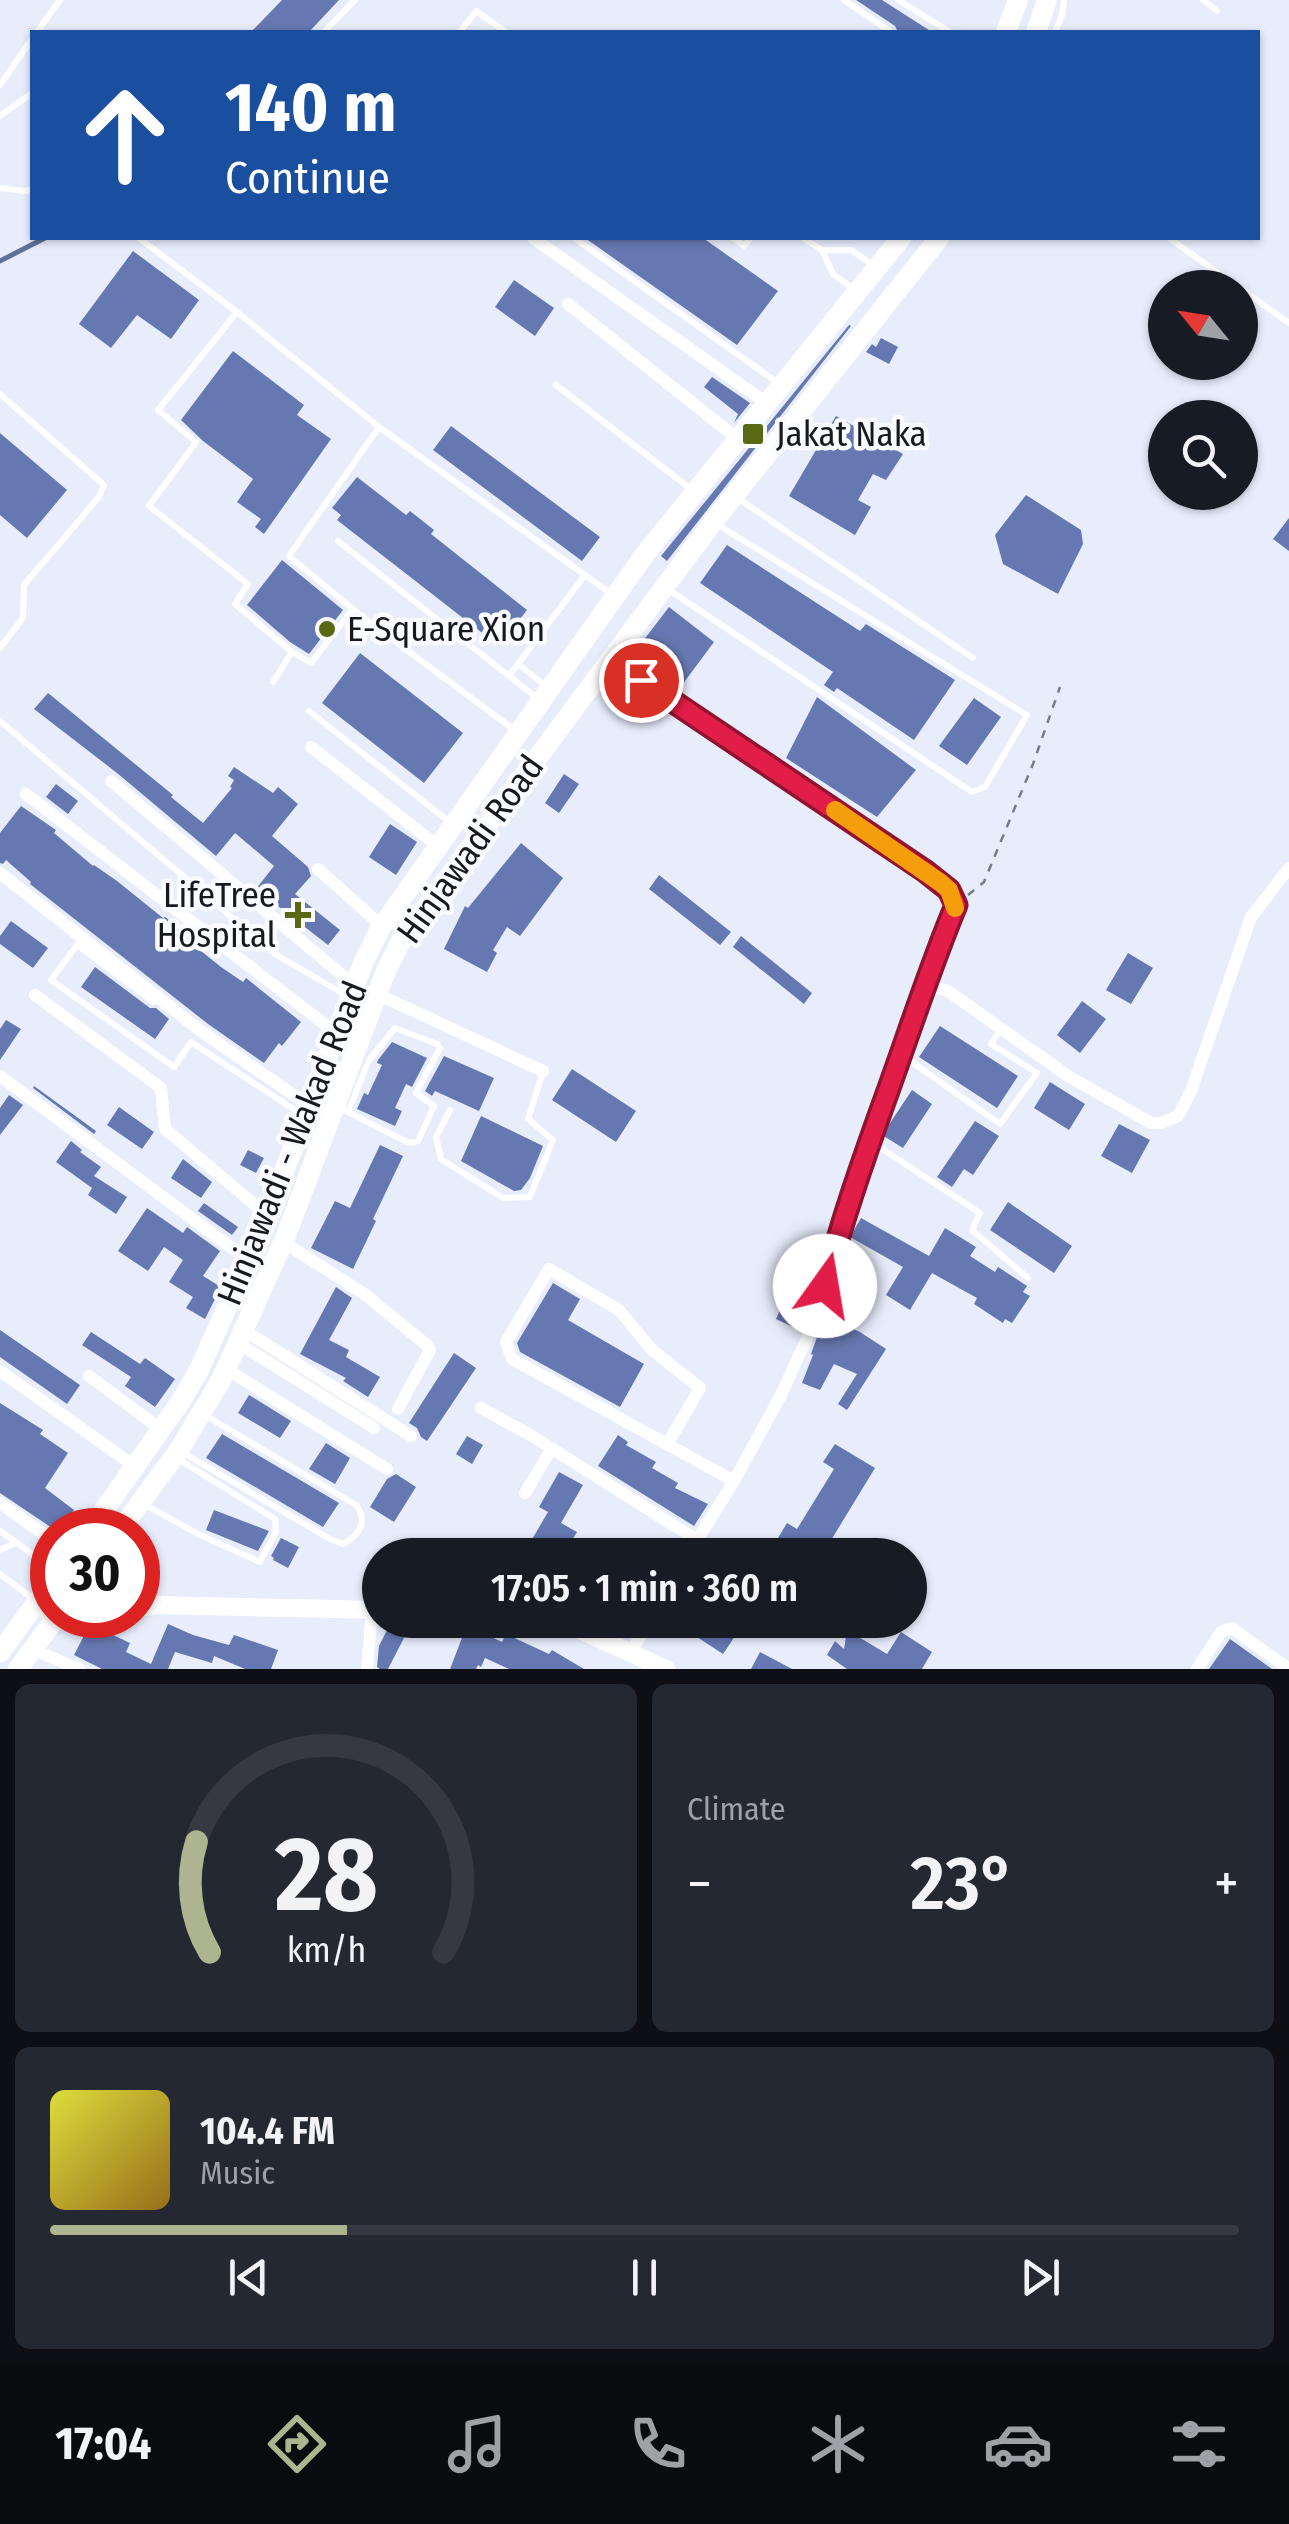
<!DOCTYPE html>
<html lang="en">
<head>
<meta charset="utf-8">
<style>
  :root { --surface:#171b24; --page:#242831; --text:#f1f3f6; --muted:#9ea1a6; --line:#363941; --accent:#adb590 }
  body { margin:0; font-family:"Fira Sans Condensed",sans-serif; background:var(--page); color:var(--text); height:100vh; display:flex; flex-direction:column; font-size:38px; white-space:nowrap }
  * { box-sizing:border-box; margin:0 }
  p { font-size:32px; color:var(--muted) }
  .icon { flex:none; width:55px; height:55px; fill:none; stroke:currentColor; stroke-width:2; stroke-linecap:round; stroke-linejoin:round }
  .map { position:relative; height:1669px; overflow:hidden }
  .drawer { display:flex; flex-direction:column; gap:15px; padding:15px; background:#0d0f14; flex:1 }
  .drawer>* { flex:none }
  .top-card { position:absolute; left:30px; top:30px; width:1230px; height:210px; border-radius:0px; box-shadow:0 2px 8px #0004; background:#1a4fa0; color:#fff; overflow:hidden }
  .needle { width:65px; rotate:300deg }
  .fabs { position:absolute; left:1148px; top:270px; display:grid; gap:20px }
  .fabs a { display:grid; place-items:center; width:110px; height:110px; border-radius:50%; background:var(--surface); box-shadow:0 2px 8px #0004; font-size:50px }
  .speed { position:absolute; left:30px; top:1508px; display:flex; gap:20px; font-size:50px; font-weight:700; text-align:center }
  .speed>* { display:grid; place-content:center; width:130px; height:130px; border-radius:50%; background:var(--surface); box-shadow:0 2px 8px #0004; line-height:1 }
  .speed .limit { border:15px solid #d22; background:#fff; color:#111 }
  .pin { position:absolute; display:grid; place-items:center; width:85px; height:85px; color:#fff; margin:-42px; border:5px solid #fff; border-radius:50%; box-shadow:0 2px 10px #0007 }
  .me { position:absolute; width:110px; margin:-55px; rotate:13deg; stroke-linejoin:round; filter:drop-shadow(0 0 8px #0008) }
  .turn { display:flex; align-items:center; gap:35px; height:210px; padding:0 30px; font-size:45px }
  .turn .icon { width:130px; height:130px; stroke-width:2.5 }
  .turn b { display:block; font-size:70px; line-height:85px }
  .big { font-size:75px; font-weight:600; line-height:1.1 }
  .drawer .tile { flex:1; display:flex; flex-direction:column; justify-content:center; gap:15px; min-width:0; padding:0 35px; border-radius:15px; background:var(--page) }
  .drawer .dial { align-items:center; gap:0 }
  .dial svg { height:260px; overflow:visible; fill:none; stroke:var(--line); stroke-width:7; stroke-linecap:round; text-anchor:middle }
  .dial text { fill:var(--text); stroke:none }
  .song { display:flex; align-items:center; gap:30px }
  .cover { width:120px; height:120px; border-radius:15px; background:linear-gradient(135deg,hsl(60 70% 55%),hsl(40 70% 35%)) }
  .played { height:10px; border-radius:5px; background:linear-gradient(90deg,var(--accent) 25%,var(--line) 25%) }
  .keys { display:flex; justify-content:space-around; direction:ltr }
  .heat { display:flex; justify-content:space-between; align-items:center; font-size:55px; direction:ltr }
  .drawer .tiles { flex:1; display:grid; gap:15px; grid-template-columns:1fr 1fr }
  .tile:last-child { grid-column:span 2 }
  .trip { position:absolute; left:362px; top:1538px; width:565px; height:100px; border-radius:50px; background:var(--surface); box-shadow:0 2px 8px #0004; font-weight:600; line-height:100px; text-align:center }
  .tabs { display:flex; height:160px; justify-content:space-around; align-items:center; background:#090b0e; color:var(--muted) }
  .tabs .icon { width:70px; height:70px }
  .tabs .selected { color:var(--accent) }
  .tabs b { font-size:45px; color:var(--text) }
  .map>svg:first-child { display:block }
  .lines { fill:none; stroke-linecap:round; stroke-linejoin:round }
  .stream { stroke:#62709b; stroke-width:5 }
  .building { fill:#6678b1 }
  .path { stroke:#787c86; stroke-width:2.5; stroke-dasharray:8 8; stroke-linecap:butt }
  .service { stroke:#fff; stroke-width:6 }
  .minor { stroke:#fff; stroke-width:12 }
  .tertiary { stroke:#fff; stroke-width:18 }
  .primary { stroke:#fff; stroke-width:20 }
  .route-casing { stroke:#92132f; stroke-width:25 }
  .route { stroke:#e11d48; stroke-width:18 }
  .slow { stroke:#f59e0b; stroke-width:18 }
  .poi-dot { fill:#596913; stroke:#f9fbfe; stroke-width:4 }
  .labels { text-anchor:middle; stroke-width:9; stroke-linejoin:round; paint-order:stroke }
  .poi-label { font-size:35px; fill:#171920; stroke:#f9fbfe; text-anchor:start }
  .street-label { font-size:35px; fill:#171920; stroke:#f9fbfe }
</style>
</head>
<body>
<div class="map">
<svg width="1289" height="1669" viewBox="0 0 1289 1669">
  <rect width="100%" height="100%" fill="#e8edfc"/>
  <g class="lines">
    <path class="stream" d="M0,261L45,238"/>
  </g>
  <path class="building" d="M282,0H339L309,32H251Z
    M856,0H882L932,32H898L895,26Z
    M585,238H703L778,291L737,345Z
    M133,251L199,300L171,339L137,315L111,348L79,324Z
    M514,280L554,308L535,336L495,307Z
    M849,325L851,326L667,561L661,556Z
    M881,338L898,347L889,364L866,352L872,344L876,347Z
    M233,351L304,405L297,415L331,439L264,534L255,527L261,519L237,502L253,479L203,441L181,420Z
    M712,377L750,403L734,423L738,414L704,387Z
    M836,416L903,454L886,480L873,474L858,500L871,507L855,535L789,496Z
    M451,426L600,537L582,561L433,450Z
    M0,433L67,490L27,538L0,515Z
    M357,477L406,515L410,511L434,530L431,534L527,610L499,646L337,520L341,515L332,508Z
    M1026,495L1081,530L1083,544L1058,594L1003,564L995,535Z
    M1289,518V551L1273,539Z
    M727,545L860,631L866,624L955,680L914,740L837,688L834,692L824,685L833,672L700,583Z
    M282,560L343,610L309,654L290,642L247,605Z
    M669,607L714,642L682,685L636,650Z
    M360,653L463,733L424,783L322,703Z
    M48,693L173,795L171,797L203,823L232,788L230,787L234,780L228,776L234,767L273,793L278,787L298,804L272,836L308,867L311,876L295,894L340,930L328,945L256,889L274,866L235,833L216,856L117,773L34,709Z
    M817,697L916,770L877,817L786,758Z
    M974,698L1001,717L967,765L939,746Z
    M564,774L579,784L559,813L545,803Z
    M56,784L78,801L68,814L46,797Z
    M21,806L56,830L54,833L93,866L94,865L117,881L163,918L165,917L189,935L186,939L221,967L243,982L246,978L301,1022L282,1046L279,1043L264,1063L208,1024L30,884L31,882L6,860L3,864L0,863V833Z
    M390,824L417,842L396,875L369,857Z
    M521,843L563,878L520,936L507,927L493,950L497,953L487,972L444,949L465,906L468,908Z
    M659,875L731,932L720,945L649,889Z
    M11,921L48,948L33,968L0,944V936Z
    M741,936L812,993L804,1004L733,947Z
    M1128,953L1153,968L1131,1004L1106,990Z
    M95,967L150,1008H156L169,1019L155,1039L81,987Z
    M1082,1001L1106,1019L1080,1053L1057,1035Z
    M6,1020L21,1029L0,1060V1029Z
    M940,1026L1018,1076L997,1108L919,1057Z
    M392,1042L427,1058L412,1087L406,1084L395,1108L402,1111L395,1126L357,1109L364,1093L368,1095L382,1065L377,1063L378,1060Z
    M444,1056L494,1078L479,1111L435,1091L432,1096L425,1091Z
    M572,1069L636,1111L616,1142L552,1100Z
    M1050,1082L1085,1104L1069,1130L1034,1108Z
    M34,1086L96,1131L94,1134L33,1088Z
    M912,1090L932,1104L903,1148L882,1135Z
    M9,1095L23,1105L0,1135V1108Z
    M119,1107L154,1132L142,1149L107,1125Z
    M481,1116L543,1146L530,1178L521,1190L514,1191L461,1161Z
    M975,1121L999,1136L973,1175L964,1169L952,1187L937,1177Z
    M1119,1124L1150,1140L1132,1173L1101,1156Z
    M71,1141L82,1150L80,1152L101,1167L94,1176L127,1197L116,1214L88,1195L92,1188L56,1162Z
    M380,1145L403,1156L373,1219L376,1221L353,1269L311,1248L335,1201L350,1208Z
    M248,1150L264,1158L256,1173L240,1165Z
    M183,1159L212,1182L201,1198L171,1178Z
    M1008,1202L1072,1246L1054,1273L990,1230Z
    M204,1203L238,1227L232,1235L198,1211Z
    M147,1208L183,1233L187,1227L220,1251L203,1276L221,1287L205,1319L186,1308L193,1297L169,1282L183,1260L164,1247L148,1271L118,1251Z
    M861,1218L929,1256L945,1228L976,1247L970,1256L995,1272L998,1267L1027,1286L1023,1292L1030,1296L1012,1323L1005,1319L1003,1323L974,1304L977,1298L932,1273L910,1310L886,1295L903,1267L850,1237Z
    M553,1283L580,1299L568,1320L644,1364L620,1407L520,1352L517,1343Z
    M336,1287L352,1298L329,1340L349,1350L346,1357L380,1377L368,1397L343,1381L346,1378L300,1354Z
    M834,1289L856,1298L844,1325L860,1332L886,1349L847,1410L838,1404L857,1374L834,1364L820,1390L802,1383L813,1355L811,1354Z
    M787,1294L808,1304L799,1330L776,1319Z
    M0,1330L80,1385L67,1404L0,1357Z
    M91,1332L140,1364L145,1358L175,1379L155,1407L125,1386L131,1377L82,1345Z
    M454,1353L476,1368L427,1441L421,1437L417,1428L409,1423Z
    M249,1395L291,1421L280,1438L238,1413Z
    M0,1403L43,1430L40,1434L68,1453L45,1488L74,1510L60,1530H55L0,1493Z
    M222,1434L339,1503L323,1527L206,1458Z
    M618,1435L628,1442L626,1445L656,1462L652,1468L678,1483L675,1488L708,1504L694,1526L598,1466Z
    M467,1436L483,1445L472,1464L456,1454Z
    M326,1443L350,1458L335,1484L309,1469Z
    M835,1444L875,1468L822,1555H806L778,1538L787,1523L797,1529L834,1469L823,1462Z
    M559,1472L583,1485L561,1523L577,1532L563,1555H555L531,1541L548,1512L539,1507Z
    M396,1474L416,1487L394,1522L370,1507L387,1479Z
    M214,1510L269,1531L258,1551L206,1530Z
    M281,1538L299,1547L288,1568L273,1560L274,1558L271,1556Z
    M671,1620H746L723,1654Z
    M90,1624L130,1643L126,1652L151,1664L168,1624L193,1635L229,1645L234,1635L278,1650L271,1669H245L214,1656L212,1663L175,1652L168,1669H102L74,1655Z
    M467,1625L502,1642L506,1634L549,1654L552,1650L584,1669H509L485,1658L481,1667L478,1665L476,1669H450Z
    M388,1628L405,1636L388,1669H380L377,1667L379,1646Z
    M847,1630L887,1654L901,1632L932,1652L922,1669H847L827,1655L835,1641L844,1649Z
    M1230,1639L1272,1669H1209Z
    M760,1652L792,1669H751Z"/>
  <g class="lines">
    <path class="path" d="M968,895L984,882L1033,764L1060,687"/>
    <path class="service" d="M844,0L891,32
      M898,0L950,32
      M1203,0L1217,11
      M37,32L60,0
      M324,32L355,0
      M460,32L476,11L506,32
      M1055,32L1062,15L1064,0
      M0,85L32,39
      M0,116L32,93
      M0,188L24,191L32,190
      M139,238L237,312L379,427L610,593
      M574,238L778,383
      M733,238L744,246L751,238
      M803,238L822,250H851L873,265
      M1169,238L1239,288
      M822,250L833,274L855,290
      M1240,288L1289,323
      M237,312L158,410L196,442L149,506L248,584L235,604L292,652L273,682
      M556,385L691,489
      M0,394L104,485L99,497L24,585L23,618L0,648
      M379,427L289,556L365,619L517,732
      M739,499L973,658
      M338,541L537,698
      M666,588L972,792L985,787L1027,715L718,525
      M292,652L311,663L353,609
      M518,664L548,688
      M509,676L585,575
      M309,711L452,824
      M0,721L275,954L349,997
      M154,1002L77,945L51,980L174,1067L191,1042L304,1116L324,1124
      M902,1055L1000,1124L1037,1073L991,1044L1000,1030
      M340,1108L405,1141L412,1143L418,1141L434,1106L416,1093L440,1048L437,1044L395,1028L369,1060L348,1112
      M450,1110L436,1137L441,1159L503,1198L530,1197L553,1140L528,1119L543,1072
      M870,1141L980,1213L972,1230L1028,1278
      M182,1452L330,1539L343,1544C359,1535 369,1522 356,1505L203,1414
      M142,1503L198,1534L260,1562L276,1532L275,1519L178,1459
      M0,1531L52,1568
      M0,1550L16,1543
      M0,1574L32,1598"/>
    <path class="minor" d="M533,238L768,404
      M568,304L739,440
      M610,659L925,871L949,890L955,905L923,987
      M311,747L438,846
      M111,781L354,985
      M26,794L336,1033
      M318,869L382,926
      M0,873L202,1032L308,1105
      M377,994L543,1071
      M35,995L161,1088L165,1129L267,1215
      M0,1076L248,1260
      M283,1242L363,1293L428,1346L430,1350L398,1409
      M244,1330L411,1436
      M238,1343L374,1428
      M226,1369L387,1469
      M0,1371L136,1467
      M89,1376L162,1430
      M481,1408L532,1436L697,1540
      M668,1443L700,1388L652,1350L619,1310L549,1269L506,1342L512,1359L734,1481
      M525,1493L552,1448
      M0,1503L52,1540
      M688,1555L734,1481L781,1395L807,1338L825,1286L837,1235L852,1190L923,987L930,986L948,991L1068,1076L1151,1123H1161L1178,1116L1191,1091L1251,917L1289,868
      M32,1649L79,1669
      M631,1652L649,1620
      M367,1669L372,1610
      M1197,1669L1221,1632L1232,1628L1289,1669"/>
    <path class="tertiary" d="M37,1602L55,1618L81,1615
      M138,1608L157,1605L380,1610
      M558,1620L666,1669"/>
    <path class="primary" d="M1006,32L1018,0
      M1036,32L1047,0
      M90,1530L181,1401L199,1370L262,1229L364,961L380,929L645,554L901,238
      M120,1530L179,1450L221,1380L285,1238L386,971L401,941L713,522L939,238
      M0,1653L52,1581
      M18,1669L58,1615"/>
  </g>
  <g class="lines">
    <g class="route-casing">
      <path id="route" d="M641,680L925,871L949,890L956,905C929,970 908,1036 884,1102C862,1163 841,1223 825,1286"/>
    </g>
    <use href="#route" class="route"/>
    <path class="slow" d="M835,810L941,883L949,890L955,908"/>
  </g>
  <g class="poi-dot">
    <rect x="741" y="422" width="24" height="24" rx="5"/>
    <circle cx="327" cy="629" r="10"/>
    <path d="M293 900h10v10h10v10h-10v10h-10v-10h-10v-10h10z"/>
  </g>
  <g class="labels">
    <g class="poi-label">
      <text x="776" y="446">Jakat Naka</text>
      <text x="347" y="641">E-Square Xion</text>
      <text x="276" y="907" text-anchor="end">LifeTree<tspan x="276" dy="40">Hospital</tspan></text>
    </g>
    <g class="street-label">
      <text transform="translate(470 849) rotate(-54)" y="12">Hinjawadi Road</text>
      <text transform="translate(292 1143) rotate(-68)" y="12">Hinjawadi - Wakad Road</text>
    </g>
  </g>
</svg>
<div class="fabs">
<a><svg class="needle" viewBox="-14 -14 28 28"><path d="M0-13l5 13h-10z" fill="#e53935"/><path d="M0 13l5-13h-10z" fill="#9ea1a6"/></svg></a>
<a><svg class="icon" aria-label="search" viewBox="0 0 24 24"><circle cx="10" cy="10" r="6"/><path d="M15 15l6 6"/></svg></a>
</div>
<div class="speed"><div class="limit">30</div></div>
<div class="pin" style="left:641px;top:680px;background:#d93025"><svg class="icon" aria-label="arrive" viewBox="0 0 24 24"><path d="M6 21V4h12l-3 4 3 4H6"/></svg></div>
<svg class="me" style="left:825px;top:1286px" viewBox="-20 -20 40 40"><circle r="19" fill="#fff"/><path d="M0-13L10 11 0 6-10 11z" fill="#e11d48"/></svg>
<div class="trip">17:05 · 1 min · 360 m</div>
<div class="top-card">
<div class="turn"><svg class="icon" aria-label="ahead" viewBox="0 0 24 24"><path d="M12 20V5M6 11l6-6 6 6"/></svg><div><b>140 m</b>Continue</div></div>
</div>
</div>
<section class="drawer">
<div class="tiles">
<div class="tile dial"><svg viewBox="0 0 100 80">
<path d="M14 69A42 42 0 1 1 86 69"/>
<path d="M14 69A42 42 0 0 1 10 35" stroke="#adb590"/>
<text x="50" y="56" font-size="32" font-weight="700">28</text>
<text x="50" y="72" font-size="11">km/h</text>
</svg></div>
<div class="tile"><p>Climate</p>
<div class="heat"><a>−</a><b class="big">23°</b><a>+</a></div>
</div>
<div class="tile">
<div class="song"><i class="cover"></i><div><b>104.4 FM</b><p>Music</p></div></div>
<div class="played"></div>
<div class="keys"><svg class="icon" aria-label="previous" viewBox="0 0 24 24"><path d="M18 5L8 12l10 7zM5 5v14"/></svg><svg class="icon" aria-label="pause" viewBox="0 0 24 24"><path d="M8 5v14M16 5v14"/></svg><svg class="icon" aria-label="next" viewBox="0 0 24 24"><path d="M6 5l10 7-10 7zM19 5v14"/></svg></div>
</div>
</div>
</section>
<nav class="tabs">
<b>17:04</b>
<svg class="icon selected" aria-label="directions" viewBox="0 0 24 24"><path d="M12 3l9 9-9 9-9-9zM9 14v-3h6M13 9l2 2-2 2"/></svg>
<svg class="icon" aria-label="music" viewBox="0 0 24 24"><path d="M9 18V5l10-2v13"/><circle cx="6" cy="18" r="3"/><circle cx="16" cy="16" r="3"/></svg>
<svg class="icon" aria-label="phone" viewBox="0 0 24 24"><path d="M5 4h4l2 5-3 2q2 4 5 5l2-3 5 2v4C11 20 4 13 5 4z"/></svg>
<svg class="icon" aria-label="climate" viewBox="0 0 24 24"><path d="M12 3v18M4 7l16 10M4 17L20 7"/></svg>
<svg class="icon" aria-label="car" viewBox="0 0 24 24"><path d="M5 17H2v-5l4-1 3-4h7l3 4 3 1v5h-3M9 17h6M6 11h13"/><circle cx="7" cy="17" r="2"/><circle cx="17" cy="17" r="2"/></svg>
<svg class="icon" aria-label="filters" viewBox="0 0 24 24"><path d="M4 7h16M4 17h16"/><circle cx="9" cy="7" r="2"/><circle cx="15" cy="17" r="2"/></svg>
</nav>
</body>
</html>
